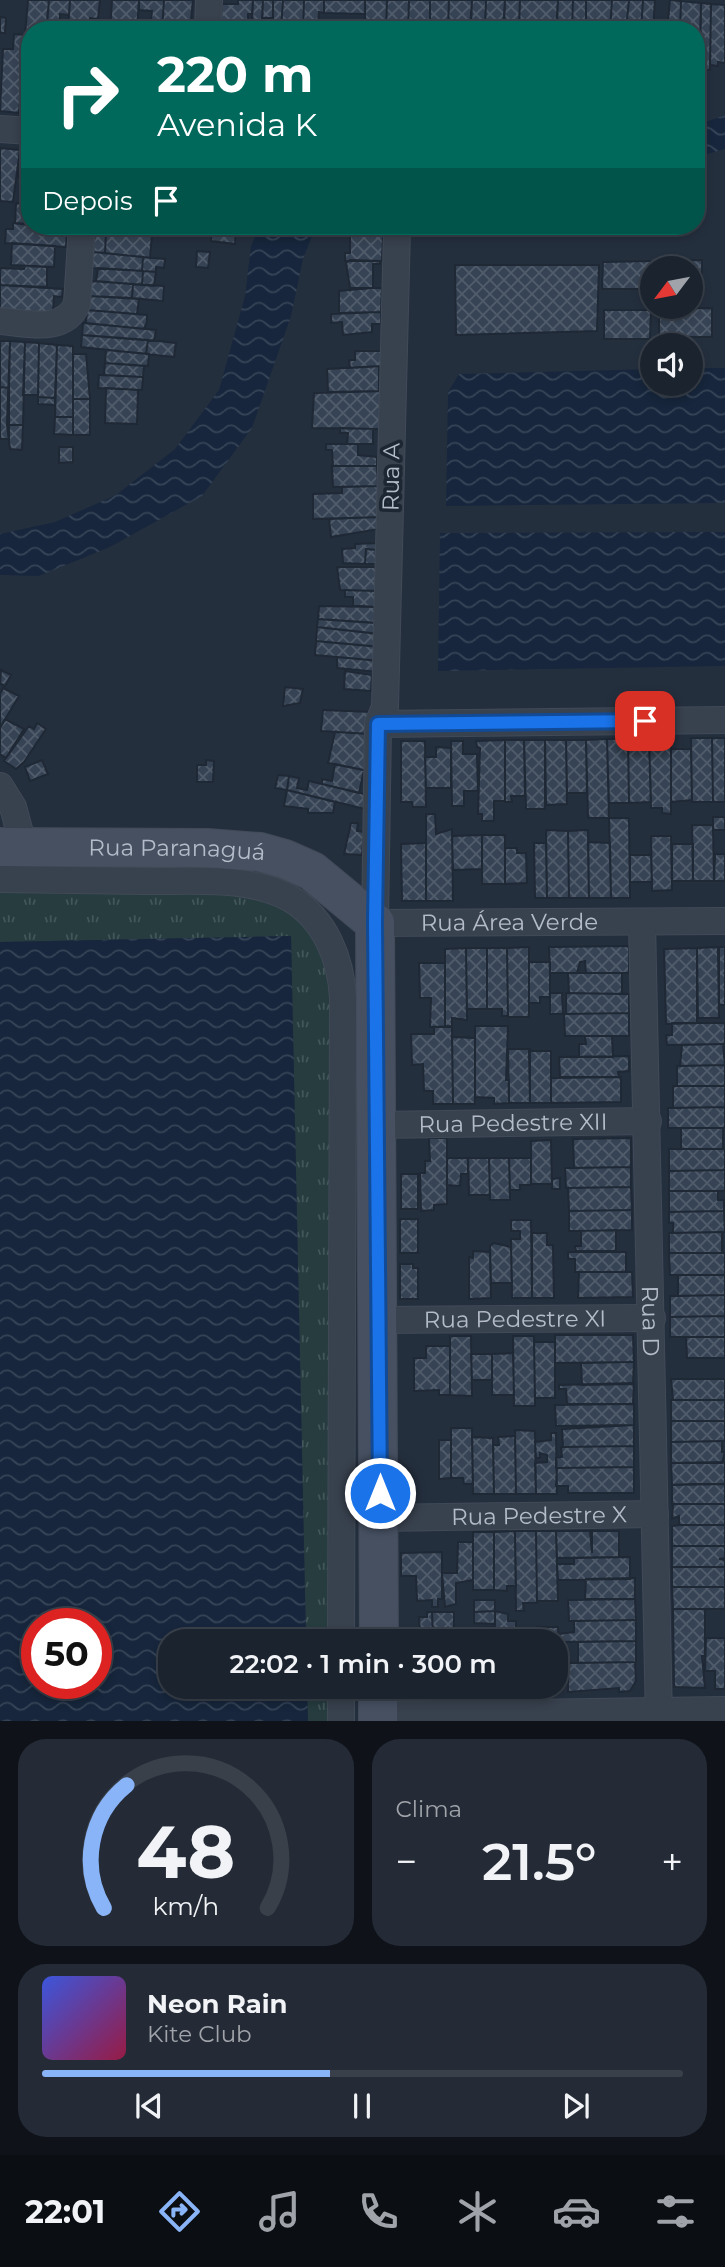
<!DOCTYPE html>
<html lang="pt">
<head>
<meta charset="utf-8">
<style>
  :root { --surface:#1b232e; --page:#242b36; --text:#f1f3f6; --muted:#a0a4aa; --line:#39404a; --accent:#8ab4f8 }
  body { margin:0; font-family:Montserrat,sans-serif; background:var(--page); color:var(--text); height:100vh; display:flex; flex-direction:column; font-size:26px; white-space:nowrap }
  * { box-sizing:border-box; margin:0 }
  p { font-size:23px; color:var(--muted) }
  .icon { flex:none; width:38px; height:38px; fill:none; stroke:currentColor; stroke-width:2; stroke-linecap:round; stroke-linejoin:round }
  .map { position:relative; height:1721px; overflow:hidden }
  .panel { display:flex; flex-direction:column; gap:18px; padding:18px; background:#0f1319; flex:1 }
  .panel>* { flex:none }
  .banner { position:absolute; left:21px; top:21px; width:684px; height:214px; border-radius:28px; box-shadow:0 4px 10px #0003,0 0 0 2px var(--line); background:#00695c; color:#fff; overflow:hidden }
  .needle { width:46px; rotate:238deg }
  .tools { position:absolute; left:640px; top:256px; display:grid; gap:14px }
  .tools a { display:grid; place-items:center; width:63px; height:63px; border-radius:50%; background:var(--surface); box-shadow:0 4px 10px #0003,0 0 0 2px var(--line); font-size:35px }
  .speed { position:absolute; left:21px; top:1608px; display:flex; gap:14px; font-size:35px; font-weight:700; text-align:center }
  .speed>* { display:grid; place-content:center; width:91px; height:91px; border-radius:50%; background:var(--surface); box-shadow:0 4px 10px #0003,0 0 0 2px var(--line); line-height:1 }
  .speed .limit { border:10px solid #d22; background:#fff; color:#111 }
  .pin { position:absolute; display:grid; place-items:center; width:60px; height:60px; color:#fff; margin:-30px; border-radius:14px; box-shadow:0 4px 10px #0006 }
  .me { position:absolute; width:77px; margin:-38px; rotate:0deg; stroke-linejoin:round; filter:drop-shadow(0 0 5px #0008) }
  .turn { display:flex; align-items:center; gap:24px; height:147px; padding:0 21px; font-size:32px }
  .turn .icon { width:91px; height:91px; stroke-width:2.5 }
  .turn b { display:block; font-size:49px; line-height:60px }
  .then { display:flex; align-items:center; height:66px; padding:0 21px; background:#0003; gap:14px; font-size:26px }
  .big { font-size:52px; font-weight:600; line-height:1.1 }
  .panel .tile { flex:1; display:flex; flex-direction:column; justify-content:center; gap:10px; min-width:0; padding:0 24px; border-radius:28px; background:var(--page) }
  .panel .dial { align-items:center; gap:0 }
  .dial svg { height:182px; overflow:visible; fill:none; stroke:var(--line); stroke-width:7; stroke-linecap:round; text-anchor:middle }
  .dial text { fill:var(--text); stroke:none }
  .song { display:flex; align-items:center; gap:21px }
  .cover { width:84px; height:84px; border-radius:10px; background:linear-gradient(135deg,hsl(230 70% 55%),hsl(340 70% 35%)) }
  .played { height:7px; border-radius:4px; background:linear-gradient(90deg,var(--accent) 45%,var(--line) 45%) }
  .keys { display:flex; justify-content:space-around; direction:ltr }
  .heat { display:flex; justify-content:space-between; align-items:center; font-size:38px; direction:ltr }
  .panel .tiles { flex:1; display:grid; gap:18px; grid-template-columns:1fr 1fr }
  .tile:last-child { grid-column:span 2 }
  .trip { position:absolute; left:158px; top:1629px; width:410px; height:70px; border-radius:28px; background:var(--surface); box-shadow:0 4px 10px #0003,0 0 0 2px var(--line); font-weight:600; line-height:70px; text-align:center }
  .dock { display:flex; height:112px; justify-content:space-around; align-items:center; background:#0b0e12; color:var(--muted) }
  .dock .icon { width:49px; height:49px }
  .dock .current { color:var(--accent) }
  .dock b { font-size:32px; color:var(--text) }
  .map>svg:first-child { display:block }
  .grass { fill:url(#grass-tufts) }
  .water { fill:url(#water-waves); fill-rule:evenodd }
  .building { fill:url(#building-cross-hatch); stroke:#1f2835; stroke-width:2 }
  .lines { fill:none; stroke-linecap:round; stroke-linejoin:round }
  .street-casing { stroke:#414a57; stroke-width:28 }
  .secondary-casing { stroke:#414a57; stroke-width:40 }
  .street { stroke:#38414e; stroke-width:26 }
  .secondary { stroke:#465061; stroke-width:38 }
  .route-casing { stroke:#114b97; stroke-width:18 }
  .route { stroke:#1a73e8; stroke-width:12 }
  .labels { text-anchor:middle; stroke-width:7; stroke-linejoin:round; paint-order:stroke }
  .street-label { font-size:23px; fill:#b4bcc9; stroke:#1d2633 }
</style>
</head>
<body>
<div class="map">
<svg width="725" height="1721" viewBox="0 0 725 1721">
  <defs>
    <pattern id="grass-tufts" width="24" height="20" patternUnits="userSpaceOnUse" patternTransform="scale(1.75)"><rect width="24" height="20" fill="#263c3f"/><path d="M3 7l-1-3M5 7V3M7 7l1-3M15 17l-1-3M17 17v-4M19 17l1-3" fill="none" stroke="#435659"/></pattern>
    <pattern id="water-waves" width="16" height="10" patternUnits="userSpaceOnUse" patternTransform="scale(1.75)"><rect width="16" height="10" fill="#17263c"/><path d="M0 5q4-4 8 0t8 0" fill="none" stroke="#364457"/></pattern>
    <pattern id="building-cross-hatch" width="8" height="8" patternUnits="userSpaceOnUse" patternTransform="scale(1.75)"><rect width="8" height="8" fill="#364354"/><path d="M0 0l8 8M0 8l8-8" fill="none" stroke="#515c6b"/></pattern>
  </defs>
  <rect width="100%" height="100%" fill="#242f3e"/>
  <path class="grass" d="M0,878L265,888L336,956L341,1641H306L291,936L0,942Z
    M307,1687H341V1721H308Z"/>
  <path class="water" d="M725,115V149L697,157V125Z
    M260,226H316L303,259L291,316L252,428L202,496L110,547L39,576L0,575V534L55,522L116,495L175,449L219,390L245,296L251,246Z
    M691,368H725V503L446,506L448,392L459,374L653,369V383H691Z
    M725,532V666L438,671L440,533Z
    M291,936L306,1641L170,1642V1687H307L308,1721H0V942ZM96,1624V1684H37V1624Z"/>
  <path class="building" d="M28,0H49L47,24L39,23V30H30V36L25,35Z
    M49,0H70L69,15L60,14V23L47,22Z
    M70,0H100L98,19L90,18L89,30H68Z
    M112,0H139L137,30H110Z
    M139,0H164L162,30H150L152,11L139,10Z
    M164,0H193L190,30H162Z
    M238,0H253L252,14H248V24L221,22L222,4H238Z
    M253,0H263L262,24H252Z
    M263,0H273V18H262Z
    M273,0H283L281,30H261L262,18H273Z
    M283,0H304L303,30L281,29Z
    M304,0H324V13L319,12L318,23H323V30H303Z
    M324,0H365V14L324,13Z
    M365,0H387L386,30H365Z
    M387,0H409L408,30H386Z
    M409,0H430V30H408Z
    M430,0H449L448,30H430Z
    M449,0H472L470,29L448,28Z
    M472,0H486L485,28L471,27Z
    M486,0H505L504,28H485Z
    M505,0H520L519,30H503Z
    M520,0H558L557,27L519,23Z
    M558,0H573L572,30H556Z
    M573,0H586V30H572Z
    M586,0H612L610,30H586Z
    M612,0H629L626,30H610Z
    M629,0H643L641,30H626Z
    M643,0H655L653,30H641Z
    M670,0L681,1L680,30H667Z
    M681,1L701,3L699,82L696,81V30H680Z
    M701,3L711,4L710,70H700Z
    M711,4L725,5V63L718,62V66L710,65Z
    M0,17L6,18L5,33H0Z
    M221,22L262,24L261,30H220Z
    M14,34L25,35L19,113L0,111L3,49H13Z
    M25,44L30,45V114L19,113Z
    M0,148L20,150L13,202L0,201Z
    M19,163L30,164V178L18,177Z
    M16,203L30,204V224L15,223Z
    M13,223L67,230L66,247L5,243L6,229H13Z
    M143,226H164L163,231L143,229Z
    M164,226H181L180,236L163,235Z
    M212,226H236L235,244L211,241Z
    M333,226H388V229L333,230Z
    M95,232L106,233L105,253L93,252Z
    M106,233L152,235L150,258L105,253Z
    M350,235L383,236L382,261H345V253H350Z
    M12,243L55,246L54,267L11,265Z
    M197,251L210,252L208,268L196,267Z
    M93,252L143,257L142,271L91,268Z
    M143,257L165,259L164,268L156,267V272L142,271Z
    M350,260L380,261V264H373V288H350L346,263Z
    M702,260V289H691V268H653V289H602L603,262Z
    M455,265H599L597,331L456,335Z
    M25,266L47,267V287L0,285V268L24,269Z
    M98,268L143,271L142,285L96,281Z
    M143,271L156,272L154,286L142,285Z
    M90,281L133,284L132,298L89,296Z
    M133,284L164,286L163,301L132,298Z
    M0,285L63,289L62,297L54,296L53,311L49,313L0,309Z
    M372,288H382L381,312L339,313V291Z
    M89,296L139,299L137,314L87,310Z
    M712,308V337H659V309Z
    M87,310L147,315V322L144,329L86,323Z
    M604,310H651L650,339H604Z
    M381,312V324H372V332L343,335L342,322L331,323V314Z
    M83,323L156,330L154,341L82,335Z
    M82,335L148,340L146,354L81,347Z
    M148,340L176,343L174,357L146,354Z
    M0,341H10L9,388L0,387Z
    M10,341L25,342L23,425H7Z
    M25,342L39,343L38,395H23Z
    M39,343L57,345L55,398L38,397Z
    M57,345L73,346V417H55Z
    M106,350L149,354L148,366L105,363Z
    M355,351H381V366L350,368L349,360H355Z
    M73,354H86L90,399H73Z
    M105,363L144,366L143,377L104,375Z
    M379,366V391L328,392L327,369Z
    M99,375L143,377L142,390L98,388Z
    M0,387L9,388V439H0Z
    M106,388L138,390L137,424L105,423Z
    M386,391V429L312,428L314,393Z
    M38,397L55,398V405L38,404Z
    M73,399H90V435H73Z
    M55,417H73V435L54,434Z
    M7,425H23L22,450L10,449Z
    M340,428L373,429V444H347L348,433H340Z
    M326,444H358V455L377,457V466H333L332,450H326Z
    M59,447H73V462L59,463Z
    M332,466H377L378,486L333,487Z
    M378,486L382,517L313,519V494L342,493V487Z
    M378,517L379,529L331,537L329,519Z
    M380,543L378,550L366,549L365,564L343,563L342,549L355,548V544Z
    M366,549L378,550L377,564H365Z
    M337,567H377V591L340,590Z
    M345,590L380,591L379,607L353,606V597H345Z
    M319,606L375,607L374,623L318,619Z
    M318,619L379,623L380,634L317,627Z
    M317,627L380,634L379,647L316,641Z
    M316,641L381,647L380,661L315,655Z
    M337,657L380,661L379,672L337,668Z
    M1,670L11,675L5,686L0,683Z
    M345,671L372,675L371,691L344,689Z
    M285,687L303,689L300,703L283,706Z
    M3,688L19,696L0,728V694Z
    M323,710L371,712L370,734L321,731Z
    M5,719L24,729L6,758L0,754V728Z
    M37,723L46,729L24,762L16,769L4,761L29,726L34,729Z
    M335,732L371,734L368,771L328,763Z
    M691,738H712L713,802H692Z
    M712,738H725V802H713Z
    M607,739H628L629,803H609Z
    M607,739L609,818H588L586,740Z
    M628,739H649L651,802L629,803Z
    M649,739H671V814L662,813V808H651Z
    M505,740H524L525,796H511L512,802H505Z
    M505,740V801H494V821H482V814H478L480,748L477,747L476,741Z
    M524,740H545V809H526Z
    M545,740H566L567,804L546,805Z
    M566,740H586L587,793H567Z
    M401,741H425L426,807H413L412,802H401Z
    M451,741H463V754H477L478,791H464V806H452Z
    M436,747L451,748V788H426L425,757H436Z
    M671,749H691L692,800L671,802Z
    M42,760L48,774L30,781L25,767Z
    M206,760L214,761L213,782H197V765H206Z
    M335,764L364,770L359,793L322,784V779L332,781Z
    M278,775L289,776L287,790L275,788Z
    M289,776L299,778L297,788L307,790L309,781L369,795L365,809L287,790Z
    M287,790L335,802L333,813H308V809L284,806Z
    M426,814H435L436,834L452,829L453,901H426Z
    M713,817H725V830H713Z
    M609,818H629L630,898H611Z
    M351,823H358L357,831L364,832L362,855L344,854Z
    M692,825H713L714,881H693Z
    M546,830L568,831L569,898H547Z
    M588,830L589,898H569L568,831Z
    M482,835V869L453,870L452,836Z
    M482,835H505V884H482Z
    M651,836H671L672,890L652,891Z
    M588,842L610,843L611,898H589Z
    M426,843V901H402L401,844Z
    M534,843H546L547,898H535Z
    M672,844H693V881H672Z
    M505,848H517V853H526L527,883L505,884Z
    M715,854H725V881H714Z
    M630,855H651L652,882H630Z
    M629,946V973H586L585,961L580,962L577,973H550L549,947Z
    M529,947V1017H508L507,948Z
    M718,947L719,1018H698L697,948Z
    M719,947H725V1005H719Z
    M466,948H487V1009H467Z
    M466,948L467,1020L452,1018V1027H445V949Z
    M487,948H507L508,1016H502V1009H487Z
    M697,948V1023L666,1024L664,949Z
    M529,962H550V997H540V1003H529Z
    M419,963H445V1027H430L431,998H420Z
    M568,973H622V994L569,993Z
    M550,993H562L563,1014H550Z
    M566,993L629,994V1013L566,1014Z
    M629,1013V1036H565L564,1014Z
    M672,1023H725V1044L667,1045L666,1035H672Z
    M452,1026L453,1104H433V1091H424L423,1064L412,1065L411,1034H434V1027Z
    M475,1026H508L506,1080H509V1103L494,1104V1098L475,1097Z
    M585,1036H612L613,1057H579V1044H586Z
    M452,1037L475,1038V1104H453Z
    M723,1044L725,1065L680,1066L682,1045Z
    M508,1049H530V1103H509Z
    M529,1051H551V1103H530Z
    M629,1056V1071L618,1072L619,1077H560L559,1057Z
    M725,1065V1086H677V1066Z
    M621,1077V1102L551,1103V1078Z
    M673,1086H725V1107L673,1108Z
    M725,1107V1128H668V1108Z
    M681,1128H723V1149H681Z
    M429,1138H447V1204L434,1205V1210L421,1211L420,1173H425V1161H430Z
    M631,1138V1167L574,1168L573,1139Z
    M551,1140L552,1184H531V1141Z
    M669,1149H725V1170L669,1171Z
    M447,1158H468V1174H461L460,1186L447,1185Z
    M468,1158H489L490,1195H469Z
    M489,1158H509L510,1200H490Z
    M509,1158H531V1185H520V1190H510Z
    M631,1167V1187L566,1188L565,1168Z
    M725,1170V1191H669V1171Z
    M401,1174H418V1209H401Z
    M560,1178V1189H552V1179Z
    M631,1187L632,1210L569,1211L568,1188Z
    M669,1191H718V1200H724V1211L669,1212Z
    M632,1210V1230L569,1231V1211Z
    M724,1211L725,1232L673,1233V1223H669V1212Z
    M400,1219H418V1253H400Z
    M511,1220H531L532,1298H512L511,1239H520V1231H511Z
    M616,1230V1251H576L575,1246H581V1231Z
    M722,1232V1253H669V1233Z
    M532,1233H547V1245H553L554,1298H532Z
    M494,1243L511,1247L512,1283H491L490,1246Z
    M473,1251L490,1252L491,1298L469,1299V1257L473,1258Z
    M568,1252H626V1272H575V1259H568Z
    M669,1253H725V1275H670Z
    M400,1264H413V1268H418V1299H400Z
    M579,1272H632L633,1297L578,1298Z
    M678,1275H725V1295L678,1296Z
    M725,1295V1316L670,1317V1296Z
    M725,1316V1337H670V1317Z
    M555,1335H633L634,1362L555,1363Z
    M450,1336H471L472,1396L450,1395Z
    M513,1336H534L535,1406H514Z
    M686,1337H725V1358H687Z
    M534,1342H555V1398H535Z
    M426,1346H450V1395H439V1390L414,1391V1358H426Z
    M513,1353L514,1395H492V1354Z
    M471,1354H492V1380H472Z
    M634,1362L633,1384L582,1385L581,1363Z
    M671,1379H725V1400H673Z
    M634,1383L633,1404H567L566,1389H559V1385Z
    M671,1400H725V1421H671Z
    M634,1404V1425L556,1426L555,1405Z
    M671,1421H725V1441L671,1442Z
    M634,1425V1446L563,1447L562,1429Z
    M451,1428H472L473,1484H464L463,1478H451Z
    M515,1430L535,1431L536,1494H516Z
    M551,1433H556L557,1494H536L535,1463L547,1462V1455L540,1453V1458H536L535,1442L551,1440Z
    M515,1436L516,1494H494L493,1445H499L498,1437Z
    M472,1437L493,1438L494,1494H473Z
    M439,1440H451V1478L439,1479Z
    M722,1441V1452H725L722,1463H671V1442Z
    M634,1446V1467L556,1468V1458L562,1457L561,1447Z
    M725,1462V1484L672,1485L671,1463Z
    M634,1467V1493H568V1486H556L557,1468Z
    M692,1484H725V1504H672V1485Z
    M673,1504H725V1525H679V1516L672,1519Z
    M679,1525H725V1546H672V1526Z
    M515,1531L516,1586H507V1591L494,1590V1532Z
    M515,1531H536L537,1603H523L524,1611H516Z
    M536,1531H556L558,1601H537Z
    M556,1531H590L592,1553V1531H619V1557L557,1558Z
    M473,1532H494V1590H473Z
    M458,1542H473V1580L456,1583V1604L445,1607L442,1573H457Z
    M672,1546H725V1558L719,1559L725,1560V1567H672Z
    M442,1552V1599H438V1607H432V1600L417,1601L416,1576H401V1553Z
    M630,1557V1579L558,1580L557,1564H574V1558Z
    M672,1567H725V1587H672Z
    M635,1578V1599H585L586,1579Z
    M672,1587H725V1609H673Z
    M635,1599L636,1620L569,1621L568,1600Z
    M474,1600H495V1611L474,1612Z
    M673,1609H705V1656H702L705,1688L674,1687Z
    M495,1611L508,1614V1621H516V1642H495Z
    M495,1611V1624L474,1623V1612Z
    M427,1612H432L433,1635L420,1636L419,1617H427Z
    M432,1612H454V1642H433Z
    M636,1620V1641L559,1642L558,1634L574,1632V1621Z
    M495,1627V1642H474V1628Z
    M537,1627H558L559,1648H555V1642H537Z
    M706,1638H725V1689H715V1671H705Z
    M636,1641V1662L578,1663V1642Z
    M635,1662L636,1681L630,1691L619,1692V1688L568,1692V1663Z
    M413,1687H434V1689H422V1694H413Z
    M434,1687H447L450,1689V1693H434Z"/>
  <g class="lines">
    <g class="street-casing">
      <g id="street">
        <path d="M208,30L209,0"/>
        <path d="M0,129L30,131"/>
        <path id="s1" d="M397,229L385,707L378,724L375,923L725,921"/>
        <path d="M0,321C27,323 64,334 77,304L82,226"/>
        <path d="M378,724L725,720"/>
        <path d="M0,786L13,807L24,848"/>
        <path d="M0,879C48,880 96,880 144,881C191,882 249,875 291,899C326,920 341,960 343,998L341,1642"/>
        <path id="s2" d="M642,922L659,1721"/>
        <path id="s3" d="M378,1125L648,1121"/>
        <path id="s4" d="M379,1320L652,1318"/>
        <path id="s5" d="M380,1518L655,1514"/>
        <path d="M378,1715L725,1710"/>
        <path d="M341,1721V1687"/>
      </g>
    </g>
    <g class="secondary-casing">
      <g id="secondary">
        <path id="s6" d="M0,847L207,848L260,852L285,859L312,871L375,923L379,1642"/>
        <path d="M378,1721V1687"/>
      </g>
    </g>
    <use href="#street" class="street"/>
    <use href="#secondary" class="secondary"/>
  </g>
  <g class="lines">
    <g class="route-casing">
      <path id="route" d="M380,1493L375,923L378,724L645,721"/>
    </g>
    <use href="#route" class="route"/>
  </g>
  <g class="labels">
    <g class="street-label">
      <text transform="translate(391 477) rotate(-89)" y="8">Rua A</text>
      <text dy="8" stroke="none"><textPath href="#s6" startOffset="177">Rua Paranaguá</textPath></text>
      <text dy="8" stroke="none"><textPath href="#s1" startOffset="830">Rua Área Verde</textPath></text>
      <text dy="8" stroke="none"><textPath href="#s3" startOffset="135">Rua Pedestre XII</textPath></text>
      <text dy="8" stroke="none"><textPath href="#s4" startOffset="136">Rua Pedestre XI</textPath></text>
      <text dy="8" stroke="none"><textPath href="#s2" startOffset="399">Rua D</textPath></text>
      <text dy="8" stroke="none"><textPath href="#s5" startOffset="159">Rua Pedestre X</textPath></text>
    </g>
  </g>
</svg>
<div class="tools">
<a><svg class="needle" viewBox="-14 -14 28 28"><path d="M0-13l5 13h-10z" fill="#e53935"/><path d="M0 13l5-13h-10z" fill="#a0a4aa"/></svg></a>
<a><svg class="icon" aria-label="sound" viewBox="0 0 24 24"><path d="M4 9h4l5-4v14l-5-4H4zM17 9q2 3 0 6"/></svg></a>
</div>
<div class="speed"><div class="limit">50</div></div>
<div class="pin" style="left:645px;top:721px;background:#d93025"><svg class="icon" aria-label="arrive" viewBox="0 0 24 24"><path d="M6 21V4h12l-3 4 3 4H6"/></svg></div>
<svg class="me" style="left:380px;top:1493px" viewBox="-20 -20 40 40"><circle r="17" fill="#1a73e8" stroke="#fff" stroke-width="3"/><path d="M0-11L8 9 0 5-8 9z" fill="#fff"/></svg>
<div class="trip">22:02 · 1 min · 300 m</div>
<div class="banner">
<div class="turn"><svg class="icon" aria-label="right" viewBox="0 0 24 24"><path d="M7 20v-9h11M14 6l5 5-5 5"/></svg><div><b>220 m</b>Avenida K</div></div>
<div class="then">Depois<svg class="icon" aria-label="arrive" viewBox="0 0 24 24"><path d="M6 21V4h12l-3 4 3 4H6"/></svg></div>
</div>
</div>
<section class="panel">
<div class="tiles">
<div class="tile dial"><svg viewBox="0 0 100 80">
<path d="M14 69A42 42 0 1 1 86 69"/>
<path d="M14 69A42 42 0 0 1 24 15" stroke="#8ab4f8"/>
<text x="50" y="56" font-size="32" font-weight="700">48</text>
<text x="50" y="72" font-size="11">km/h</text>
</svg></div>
<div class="tile"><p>Clima</p>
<div class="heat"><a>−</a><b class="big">21.5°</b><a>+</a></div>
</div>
<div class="tile">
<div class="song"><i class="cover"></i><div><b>Neon Rain</b><p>Kite Club</p></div></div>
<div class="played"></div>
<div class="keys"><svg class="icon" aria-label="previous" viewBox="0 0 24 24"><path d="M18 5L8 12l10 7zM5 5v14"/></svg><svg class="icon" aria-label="pause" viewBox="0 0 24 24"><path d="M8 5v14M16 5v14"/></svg><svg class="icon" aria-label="next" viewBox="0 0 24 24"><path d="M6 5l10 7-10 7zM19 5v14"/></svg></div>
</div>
</div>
</section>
<nav class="dock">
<b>22:01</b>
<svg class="icon current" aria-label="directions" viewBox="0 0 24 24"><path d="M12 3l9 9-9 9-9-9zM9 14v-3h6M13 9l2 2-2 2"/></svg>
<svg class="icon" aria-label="music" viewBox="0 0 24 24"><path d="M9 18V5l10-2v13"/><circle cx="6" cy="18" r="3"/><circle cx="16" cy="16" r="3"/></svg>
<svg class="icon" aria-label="phone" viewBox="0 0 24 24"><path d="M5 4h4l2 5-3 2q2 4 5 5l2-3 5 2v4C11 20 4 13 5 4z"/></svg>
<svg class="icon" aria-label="climate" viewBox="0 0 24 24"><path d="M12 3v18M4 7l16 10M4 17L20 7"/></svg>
<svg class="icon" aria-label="car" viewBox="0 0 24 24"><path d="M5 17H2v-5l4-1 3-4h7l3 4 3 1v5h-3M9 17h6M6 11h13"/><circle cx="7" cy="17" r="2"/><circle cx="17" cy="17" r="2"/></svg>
<svg class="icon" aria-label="filters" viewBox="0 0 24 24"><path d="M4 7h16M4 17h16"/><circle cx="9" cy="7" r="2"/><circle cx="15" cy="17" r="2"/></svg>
</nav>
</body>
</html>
